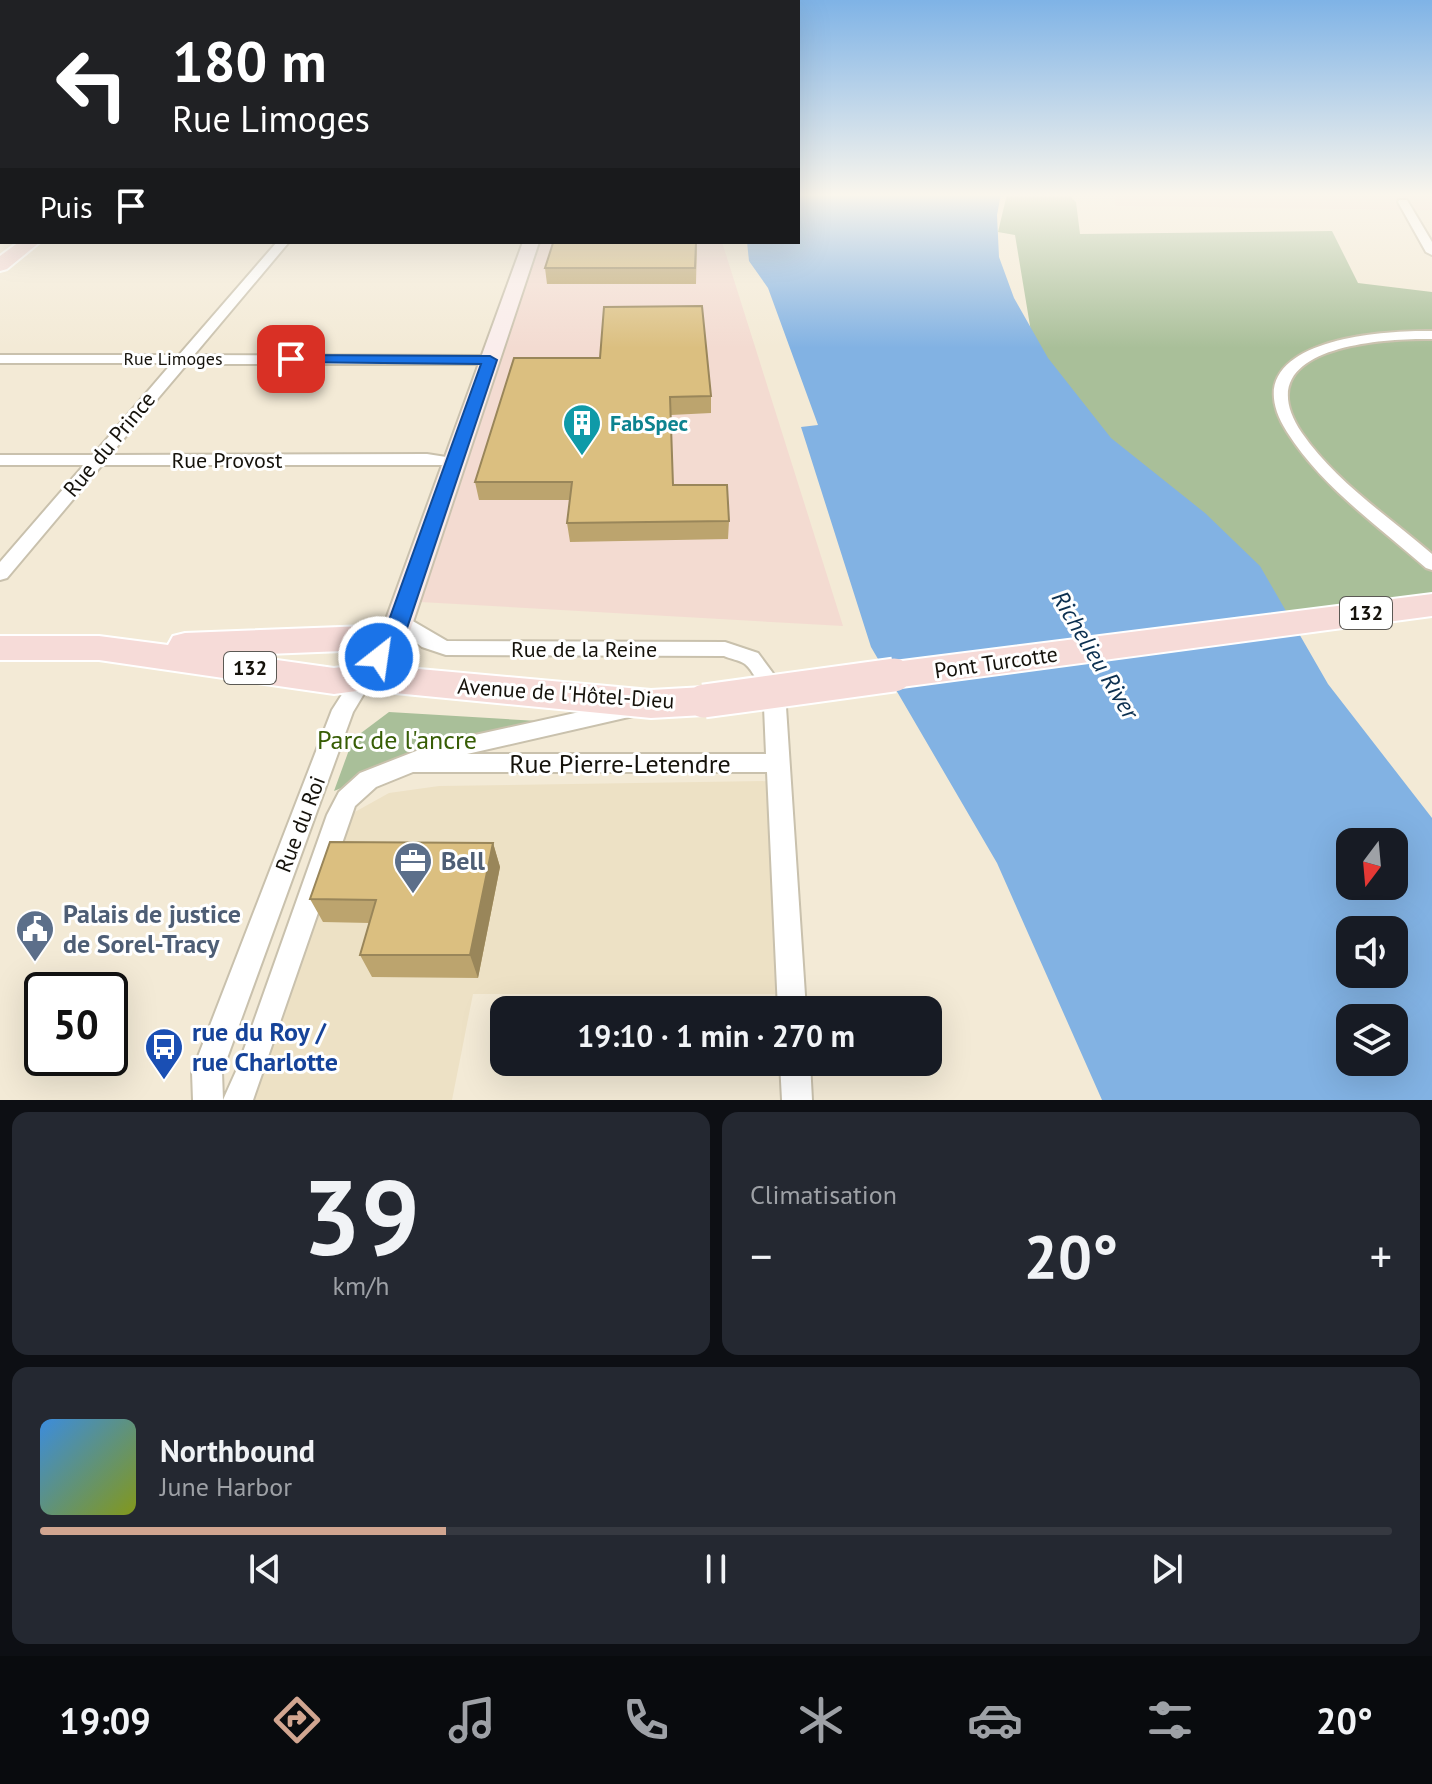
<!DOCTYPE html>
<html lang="fr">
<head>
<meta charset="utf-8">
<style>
  :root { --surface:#171b24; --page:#242831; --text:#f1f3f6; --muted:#9ea1a6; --line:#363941; --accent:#d1a590 }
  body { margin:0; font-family:"PT Sans",sans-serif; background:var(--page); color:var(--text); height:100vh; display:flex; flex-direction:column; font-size:30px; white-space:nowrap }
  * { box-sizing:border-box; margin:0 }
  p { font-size:26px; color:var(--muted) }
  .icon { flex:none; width:44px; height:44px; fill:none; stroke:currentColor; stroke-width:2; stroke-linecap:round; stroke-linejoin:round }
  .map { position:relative; height:1100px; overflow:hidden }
  .details { display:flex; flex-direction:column; gap:12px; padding:12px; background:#0d0f14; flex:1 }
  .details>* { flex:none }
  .banner { position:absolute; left:0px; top:0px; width:800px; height:244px; box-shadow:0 8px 32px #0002; background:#202124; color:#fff; overflow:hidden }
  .needle { width:52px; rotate:196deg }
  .buttons { position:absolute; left:1336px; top:828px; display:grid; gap:16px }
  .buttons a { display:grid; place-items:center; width:72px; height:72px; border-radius:16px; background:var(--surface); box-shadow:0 8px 32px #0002; font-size:40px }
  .speed { position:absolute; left:24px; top:972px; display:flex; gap:16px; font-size:40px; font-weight:700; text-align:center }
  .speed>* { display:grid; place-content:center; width:104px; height:104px; border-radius:50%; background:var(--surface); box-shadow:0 8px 32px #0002; line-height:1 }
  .speed .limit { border:4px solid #111; border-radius:12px; background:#fff; color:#111 }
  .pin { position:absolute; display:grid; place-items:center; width:68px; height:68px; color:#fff; margin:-34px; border-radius:16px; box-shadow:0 4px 12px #0006 }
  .me { position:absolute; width:88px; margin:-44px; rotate:30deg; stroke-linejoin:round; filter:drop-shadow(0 0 6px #0008) }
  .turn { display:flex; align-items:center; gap:28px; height:168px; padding:0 40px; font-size:36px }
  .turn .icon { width:104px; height:104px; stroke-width:2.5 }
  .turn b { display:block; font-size:56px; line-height:68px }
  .then { display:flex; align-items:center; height:76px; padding:0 40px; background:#0003; gap:16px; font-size:30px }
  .big { font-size:60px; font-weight:700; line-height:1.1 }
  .details .card { flex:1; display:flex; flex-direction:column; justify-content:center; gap:12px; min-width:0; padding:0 28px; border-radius:16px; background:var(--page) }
  .details .dial { align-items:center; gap:0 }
  .dial b { font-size:104px; line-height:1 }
  .song { display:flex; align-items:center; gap:24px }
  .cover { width:96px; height:96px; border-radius:12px; background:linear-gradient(135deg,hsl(210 70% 55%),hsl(70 70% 35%)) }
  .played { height:8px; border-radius:4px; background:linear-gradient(90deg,var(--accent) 30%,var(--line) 30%) }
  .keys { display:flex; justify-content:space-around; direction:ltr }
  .heat { display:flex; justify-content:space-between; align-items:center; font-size:44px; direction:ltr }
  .details .tiles { flex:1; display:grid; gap:12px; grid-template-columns:1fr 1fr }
  .card:last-child { grid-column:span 2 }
  .trip { position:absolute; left:490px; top:996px; width:452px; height:80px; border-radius:16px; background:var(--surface); box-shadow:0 8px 32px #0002; font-weight:700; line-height:80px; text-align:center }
  .dock { display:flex; height:128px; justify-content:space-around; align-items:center; background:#090b0e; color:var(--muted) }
  .dock .icon { width:56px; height:56px }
  .dock .selected { color:var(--accent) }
  .dock b { font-size:36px; color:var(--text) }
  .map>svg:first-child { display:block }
  .built { fill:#ede1c5 }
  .industrial { fill:#f3dbd1 }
  .green { fill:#a9bf99 }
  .water { fill:#82b2e3; fill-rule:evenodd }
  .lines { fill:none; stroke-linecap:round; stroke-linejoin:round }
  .street-casing { stroke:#c9c1ad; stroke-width:4 }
  .secondary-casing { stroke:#c9c1ad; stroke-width:4 }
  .primary-casing { stroke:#fff; stroke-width:4 }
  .street { fill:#fff; fill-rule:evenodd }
  .secondary { fill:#faedec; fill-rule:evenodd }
  .primary { fill:#f6dbd8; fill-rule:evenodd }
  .primary-bridge-casing { stroke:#fff; stroke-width:37; stroke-linecap:butt }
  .primary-bridge { stroke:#f6dbd8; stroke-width:33 }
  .wall { fill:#bca46e }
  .shaded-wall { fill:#99865a }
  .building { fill:#dbbf80; stroke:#99865a; stroke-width:2 }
  .route { fill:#1a73e8; stroke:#114b97; stroke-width:2 }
  .labels { text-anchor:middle; stroke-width:6; stroke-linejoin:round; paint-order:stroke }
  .far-street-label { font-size:18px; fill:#15120b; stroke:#fff }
  .shield { fill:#fff; stroke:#5b5954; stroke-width:2 }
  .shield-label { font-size:20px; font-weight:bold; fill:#15120b }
  .culture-label { font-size:22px; font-weight:bold; fill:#0d838f; stroke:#fff; text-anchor:start }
  .street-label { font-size:22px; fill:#15120b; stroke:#fff }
  .water-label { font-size:24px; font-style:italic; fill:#0c3050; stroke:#fff }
  .near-park-label { font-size:26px; fill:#375d05; stroke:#fff }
  .near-street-label { font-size:26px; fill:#15120b; stroke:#fff }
  .near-service-label { font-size:26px; font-weight:bold; fill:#4e5e75; stroke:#fff; text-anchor:start }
  .near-transit-label { font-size:26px; font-weight:bold; fill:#164399; stroke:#fff; text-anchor:start }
</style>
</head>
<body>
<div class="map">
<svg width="1432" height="1100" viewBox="0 0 1432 1100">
  <rect width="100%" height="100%" fill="#f3ead6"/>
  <path class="built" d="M772,781L775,994H473L452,1100H247L353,813L389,793L439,786Z"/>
  <path class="industrial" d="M1114,194H1432V210L1116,206Z
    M537,242H722L843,626L420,602Z"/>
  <path class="green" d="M1007,194L1069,195L1076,202L1080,234L1332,231L1358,283L1432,292V600L1263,615L1035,356L1015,235L998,232Z
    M389,712L572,723L374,775L334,791L353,739Z"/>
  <path class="water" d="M798,194H1001L997,215L999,257L1014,298L1048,358L1111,438L1205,513L1260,566L1328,684L1432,818V1100H1102L997,863L871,647L801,427L818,425L768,288L749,261L747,242H798ZM1350,842H1394V886H1350ZM1350,930H1394V974H1350ZM1350,1018H1394V1062H1350Z"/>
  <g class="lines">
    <g class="street-casing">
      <path id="street" d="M1399,200H1407L1432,242V255L1426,252L1398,202Z
        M0,232H2V238H0Z
        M277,242H289L194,355L490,356L497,360L490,364H187L110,455L427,454L459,459L461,462L459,465H102L7,578L0,580V562L84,465H0V455H93L172,363H0V355H179Z
        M1432,331V339C1380,338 1244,347 1302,433C1335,481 1388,516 1432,554V570L1426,568C1378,526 1321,486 1287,432C1229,341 1377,330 1432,331Z
        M399,613L447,641L725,642L758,653L775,676L772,682C755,687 756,673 745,664C740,660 730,659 724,656L446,655L422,647L392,625L389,620L392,615Z
        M364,669L371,671L374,677L353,712L222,1072L223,1100L237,1069L327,815L339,792L360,773L434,744L634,700L642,702L645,708L642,714L467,754H766L764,707L767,701L775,699L783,701L786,707L806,1010H778L767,772H413L376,787L355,806L253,1100H193L192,1072L332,710L357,671Z
        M780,1062H810L812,1100H782Z"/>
    </g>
    <g class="secondary-casing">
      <path id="secondary" d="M523,242H539L408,637C397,657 379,693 353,685L349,677L381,633Z"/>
    </g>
    <g class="primary-casing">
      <path id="primary" d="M19,242H40L7,269L0,271V256Z
        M1432,594V616L894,688L882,684L877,675L882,666L894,662Z
        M394,625L406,628L411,637L406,646L394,649L241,655L334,668L364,664L651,690L704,687L717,691L722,701L717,711L704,715L651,718L364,690L334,694L99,660H0V636H99L168,645L173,636L185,633Z"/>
    </g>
    <use href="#street" class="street"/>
    <use href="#secondary" class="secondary"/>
    <use href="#primary" class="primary"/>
    <g class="primary-bridge-casing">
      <path id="primary-bridge" d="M704,701L894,675"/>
    </g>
    <use href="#primary-bridge" class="primary-bridge"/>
  </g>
  <path class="wall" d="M618,242H697L696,284H547L545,268L618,243Z
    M600,358L711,396V413L671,415L673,485L729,521L728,539L570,542L567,523L570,500H479L475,482Z
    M493,843L500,867L478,978L372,977L360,955L370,923L323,922L310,899Z"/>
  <path class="shaded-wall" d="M493,843L500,867L478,978L470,955Z"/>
  <path class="building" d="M618,242H696L695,268H545L553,243H618Z
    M702,306L711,396L670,397L673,485H727L729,521L567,523L572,482H475L514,358H600L604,307Z
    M330,842L493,843L470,955H360L376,900L310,899Z"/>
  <linearGradient id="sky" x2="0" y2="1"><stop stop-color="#7fb3e6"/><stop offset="0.56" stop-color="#faf6ed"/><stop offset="1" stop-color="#faf6ed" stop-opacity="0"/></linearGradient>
  <rect width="1432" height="348" fill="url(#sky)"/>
  <path class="route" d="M291,355L490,356L497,360L404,637C396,650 388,667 372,662L369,657L384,634L481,364L286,362V356Z"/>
  <defs>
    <g id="building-pin" transform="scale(2)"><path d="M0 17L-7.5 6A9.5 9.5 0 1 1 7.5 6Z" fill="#0f9aa8" stroke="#fff"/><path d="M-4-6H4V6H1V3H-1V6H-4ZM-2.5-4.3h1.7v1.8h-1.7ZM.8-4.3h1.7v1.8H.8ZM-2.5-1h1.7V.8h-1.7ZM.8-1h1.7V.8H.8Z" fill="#fff"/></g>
    <g id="office-pin" transform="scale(2)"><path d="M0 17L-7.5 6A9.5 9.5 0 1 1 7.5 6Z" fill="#5c6f8a" stroke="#fff"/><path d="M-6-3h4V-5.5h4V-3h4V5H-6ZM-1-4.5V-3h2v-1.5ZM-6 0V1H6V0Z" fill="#fff"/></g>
    <g id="civic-pin" transform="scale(2)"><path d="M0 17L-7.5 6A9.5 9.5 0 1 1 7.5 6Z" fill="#5c6f8a" stroke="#fff"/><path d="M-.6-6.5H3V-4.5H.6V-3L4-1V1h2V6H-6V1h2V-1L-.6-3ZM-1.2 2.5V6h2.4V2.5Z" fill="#fff"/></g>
    <g id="bus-pin" transform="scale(2)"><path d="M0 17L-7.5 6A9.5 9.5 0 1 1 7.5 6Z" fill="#1a4fb4" stroke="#fff"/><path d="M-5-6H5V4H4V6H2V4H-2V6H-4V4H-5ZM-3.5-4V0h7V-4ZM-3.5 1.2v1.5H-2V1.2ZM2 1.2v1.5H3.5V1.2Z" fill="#fff"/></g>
  </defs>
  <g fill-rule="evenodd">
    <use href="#building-pin" x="582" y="423"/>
    <use href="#office-pin" x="413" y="861"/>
    <use href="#civic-pin" x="35" y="929"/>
    <use href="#bus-pin" x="164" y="1047"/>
  </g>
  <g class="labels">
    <g class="far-street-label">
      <text x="173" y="365">Rue Limoges</text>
    </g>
    <g class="shield">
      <rect x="1340" y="597" width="52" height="32" rx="6"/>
      <rect x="224" y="652" width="52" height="32" rx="6"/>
    </g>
    <g class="shield-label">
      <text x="1366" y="620">132</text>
      <text x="250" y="675">132</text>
    </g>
    <g class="culture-label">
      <text x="610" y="431">FabSpec</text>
    </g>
    <g class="street-label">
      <text transform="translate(109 444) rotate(-50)" y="8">Rue du Prince</text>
      <text x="227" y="468">Rue Provost</text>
      <text x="584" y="657">Rue de la Reine</text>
      <text transform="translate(996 662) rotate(-8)" y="8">Pont Turcotte</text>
      <text transform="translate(566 693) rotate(4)" y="8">Avenue de l'Hôtel-Dieu</text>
      <text transform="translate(300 824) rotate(-69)" y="8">Rue du Roi</text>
    </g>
    <g class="water-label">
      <text transform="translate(1095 655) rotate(59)" y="8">Richelieu River</text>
    </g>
    <g class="near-park-label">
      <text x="397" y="749">Parc de l'ancre</text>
    </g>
    <g class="near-street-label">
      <text x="620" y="773">Rue Pierre-Letendre</text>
    </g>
    <g class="near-service-label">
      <text x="441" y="870">Bell</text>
      <text x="63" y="923">Palais de justice<tspan x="63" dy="30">de Sorel-Tracy</tspan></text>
    </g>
    <g class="near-transit-label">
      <text x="192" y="1041">rue du Roy /<tspan x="192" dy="30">rue Charlotte</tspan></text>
    </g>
  </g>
</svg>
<div class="buttons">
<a><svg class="needle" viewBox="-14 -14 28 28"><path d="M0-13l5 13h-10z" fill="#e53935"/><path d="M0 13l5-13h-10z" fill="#9ea1a6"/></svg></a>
<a><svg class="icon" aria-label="sound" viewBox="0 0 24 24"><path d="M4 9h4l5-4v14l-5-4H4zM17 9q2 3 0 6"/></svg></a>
<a><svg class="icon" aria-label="layers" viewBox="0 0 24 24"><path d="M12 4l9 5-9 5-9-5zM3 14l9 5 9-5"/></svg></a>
</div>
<div class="speed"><div class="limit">50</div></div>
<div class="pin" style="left:291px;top:359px;background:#d93025"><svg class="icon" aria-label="arrive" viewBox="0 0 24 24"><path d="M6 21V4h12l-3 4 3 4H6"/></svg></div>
<svg class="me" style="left:379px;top:657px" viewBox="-20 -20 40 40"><circle r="17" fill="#1a73e8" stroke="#fff" stroke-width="3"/><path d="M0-11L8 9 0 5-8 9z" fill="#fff"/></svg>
<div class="trip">19:10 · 1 min · 270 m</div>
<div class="banner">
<div class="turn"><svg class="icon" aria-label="left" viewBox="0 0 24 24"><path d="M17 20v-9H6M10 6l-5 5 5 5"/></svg><div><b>180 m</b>Rue Limoges</div></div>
<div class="then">Puis<svg class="icon" aria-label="arrive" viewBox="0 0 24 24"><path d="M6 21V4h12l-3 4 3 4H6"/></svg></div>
</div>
</div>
<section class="details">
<div class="tiles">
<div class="card dial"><b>39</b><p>km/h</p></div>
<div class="card"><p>Climatisation</p>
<div class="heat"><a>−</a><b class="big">20°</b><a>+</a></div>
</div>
<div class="card">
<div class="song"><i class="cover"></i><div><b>Northbound</b><p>June Harbor</p></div></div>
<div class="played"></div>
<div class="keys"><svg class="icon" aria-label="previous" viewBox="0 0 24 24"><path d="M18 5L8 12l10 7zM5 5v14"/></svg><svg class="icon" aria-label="pause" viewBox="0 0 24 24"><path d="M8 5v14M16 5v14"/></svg><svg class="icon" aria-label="next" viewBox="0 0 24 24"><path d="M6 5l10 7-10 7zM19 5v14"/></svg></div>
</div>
</div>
</section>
<nav class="dock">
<b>19:09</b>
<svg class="icon selected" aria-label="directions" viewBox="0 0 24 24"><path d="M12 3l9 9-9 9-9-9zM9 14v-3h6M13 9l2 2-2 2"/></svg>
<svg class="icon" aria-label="music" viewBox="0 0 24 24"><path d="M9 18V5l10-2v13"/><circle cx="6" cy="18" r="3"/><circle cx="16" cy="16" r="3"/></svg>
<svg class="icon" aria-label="phone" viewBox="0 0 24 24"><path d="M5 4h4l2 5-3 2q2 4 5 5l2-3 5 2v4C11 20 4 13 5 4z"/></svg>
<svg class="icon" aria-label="climate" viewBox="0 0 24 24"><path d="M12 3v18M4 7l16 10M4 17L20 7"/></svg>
<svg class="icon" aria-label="car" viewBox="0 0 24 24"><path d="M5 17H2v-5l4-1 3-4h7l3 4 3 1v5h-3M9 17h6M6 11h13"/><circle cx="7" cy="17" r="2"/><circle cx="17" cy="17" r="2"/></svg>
<svg class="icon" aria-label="filters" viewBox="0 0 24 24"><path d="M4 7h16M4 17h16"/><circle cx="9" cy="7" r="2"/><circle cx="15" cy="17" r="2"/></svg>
<b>20°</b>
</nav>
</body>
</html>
